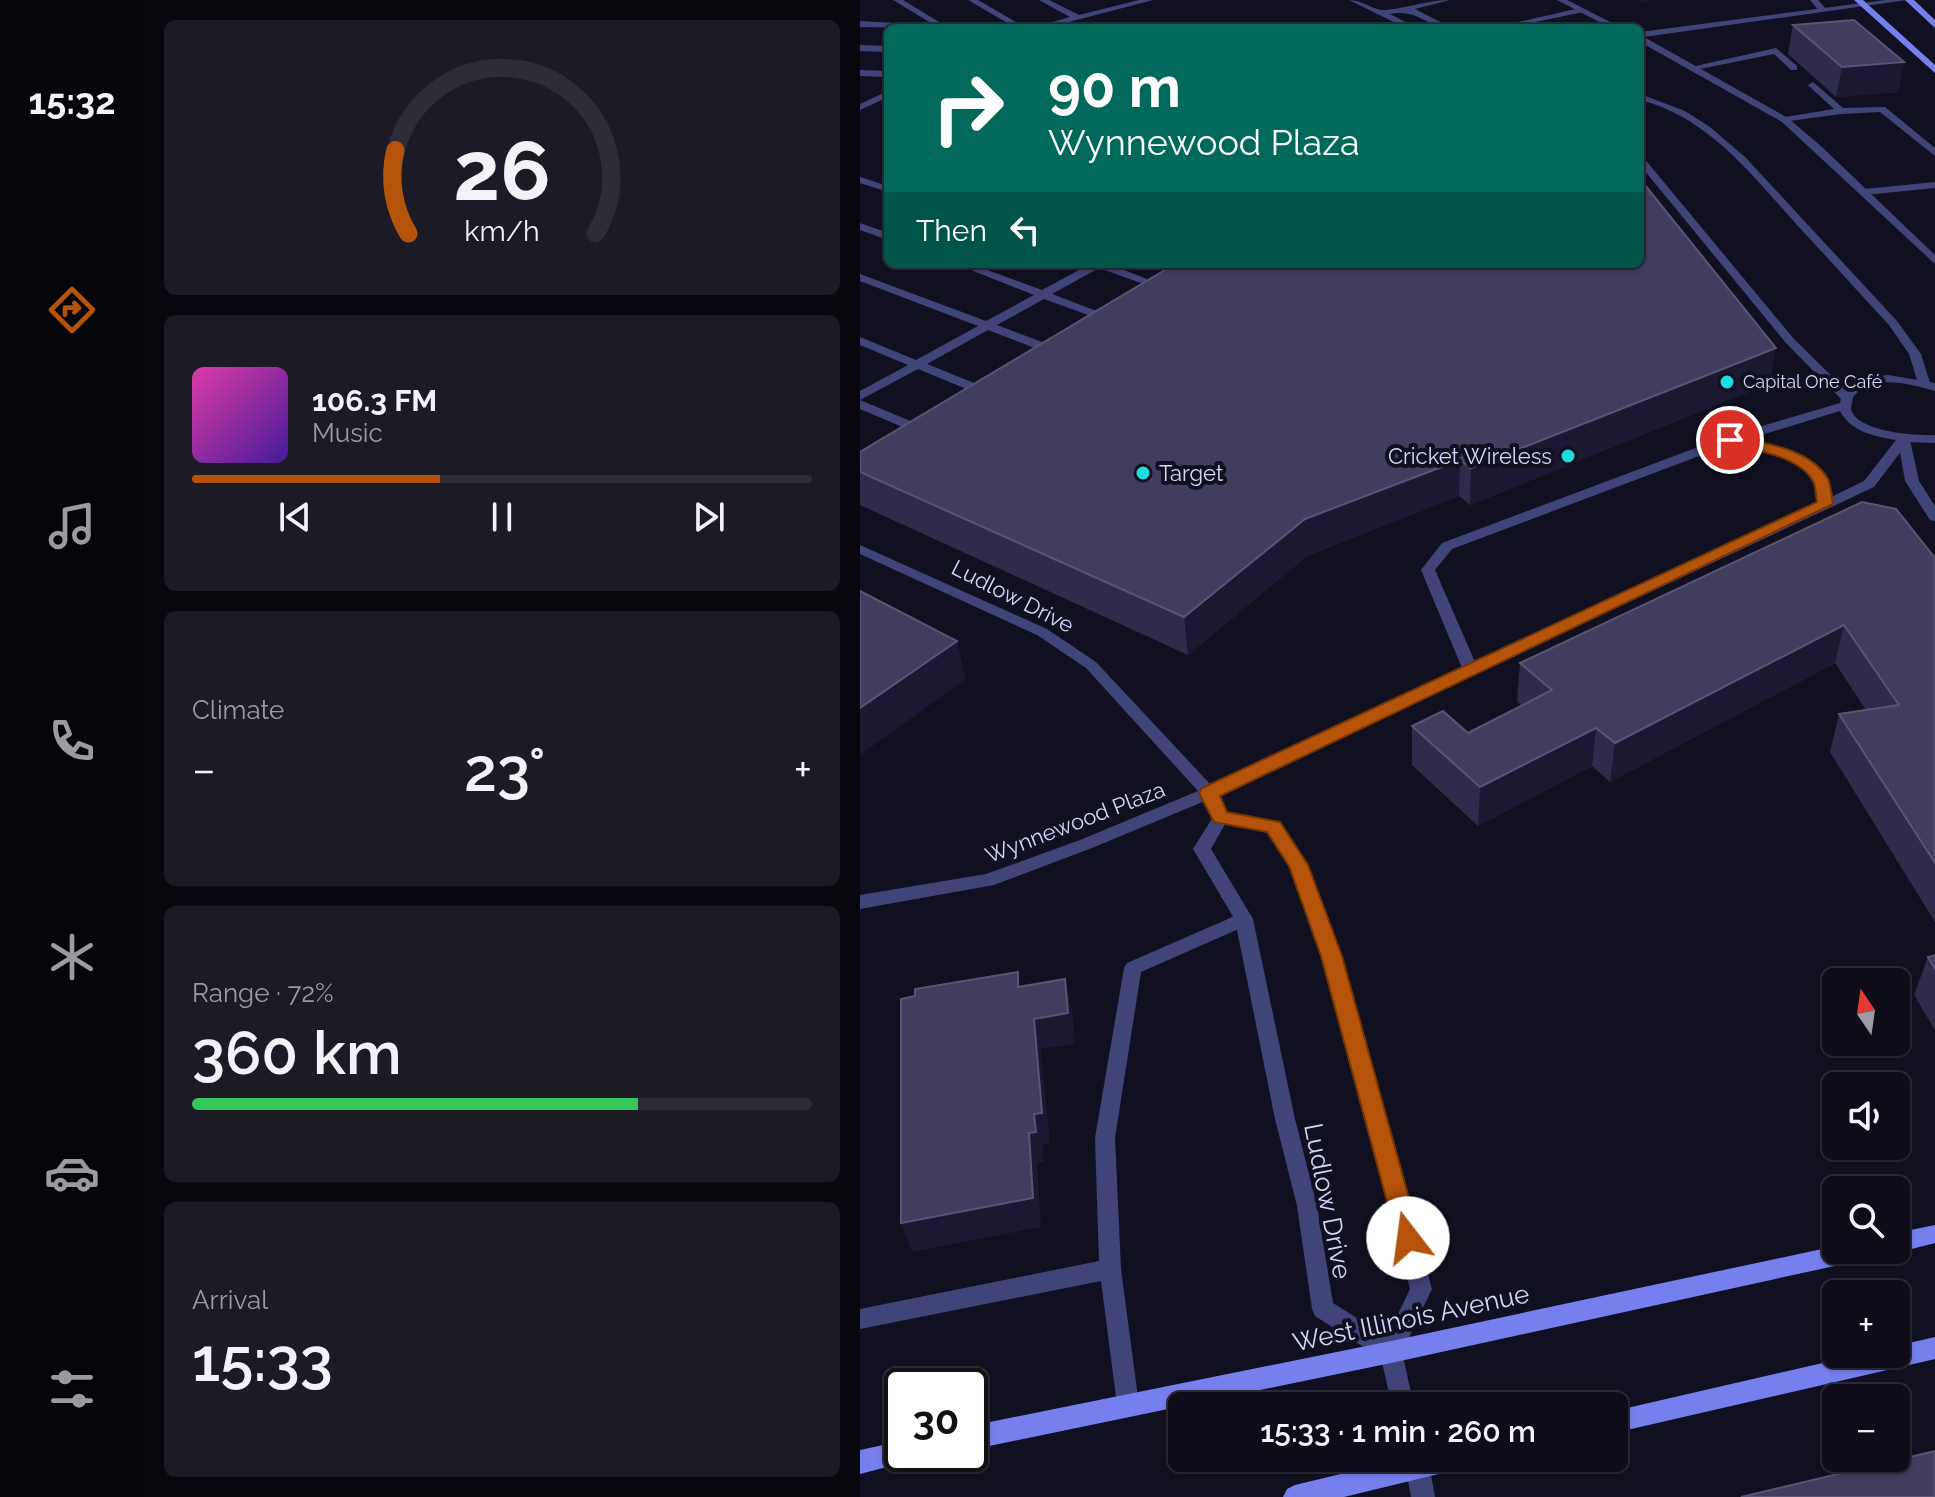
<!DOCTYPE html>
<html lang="en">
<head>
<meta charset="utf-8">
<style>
  :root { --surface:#0d0c18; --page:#1b1a25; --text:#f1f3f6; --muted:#9a9ba2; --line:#2d2c37; --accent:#b45309 }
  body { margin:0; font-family:Raleway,sans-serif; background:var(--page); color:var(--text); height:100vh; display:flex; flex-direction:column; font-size:30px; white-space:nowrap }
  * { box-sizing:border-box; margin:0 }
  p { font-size:26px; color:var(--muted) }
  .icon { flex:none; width:44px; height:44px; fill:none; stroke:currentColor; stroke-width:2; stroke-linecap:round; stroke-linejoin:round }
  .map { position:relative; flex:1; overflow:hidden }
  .sheet { display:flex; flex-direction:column; gap:20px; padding:20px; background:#07070d; width:716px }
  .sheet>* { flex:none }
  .hud { position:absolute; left:24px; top:24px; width:760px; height:244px; border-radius:12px; box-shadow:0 2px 6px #0004,0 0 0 2px var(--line); background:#00695c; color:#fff; overflow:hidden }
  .needle { width:52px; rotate:347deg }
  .buttons { position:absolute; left:962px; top:968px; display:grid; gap:16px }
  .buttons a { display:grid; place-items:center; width:88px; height:88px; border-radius:12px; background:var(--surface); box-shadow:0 2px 6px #0004,0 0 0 2px var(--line); font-size:40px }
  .speed { position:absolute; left:24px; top:1368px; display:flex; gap:16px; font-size:40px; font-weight:700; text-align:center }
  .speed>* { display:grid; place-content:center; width:104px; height:104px; border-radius:50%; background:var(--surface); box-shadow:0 2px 6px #0004,0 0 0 2px var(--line); line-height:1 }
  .speed .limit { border:4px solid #111; border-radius:12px; background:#fff; color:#111 }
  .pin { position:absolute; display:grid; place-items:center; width:68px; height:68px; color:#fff; margin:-34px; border:4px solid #fff; border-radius:50%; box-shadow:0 2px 8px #0007 }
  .me { position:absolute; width:88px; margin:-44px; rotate:345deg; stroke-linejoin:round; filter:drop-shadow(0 0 6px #0008) }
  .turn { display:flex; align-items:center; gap:28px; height:168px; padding:0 32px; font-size:36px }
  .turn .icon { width:104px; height:104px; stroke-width:2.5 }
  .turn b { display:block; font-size:56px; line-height:68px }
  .then { display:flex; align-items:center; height:76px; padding:0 32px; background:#0003; gap:16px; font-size:30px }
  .big { font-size:60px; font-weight:600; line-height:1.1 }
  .sheet .widget { flex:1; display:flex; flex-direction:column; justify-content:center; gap:12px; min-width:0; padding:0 28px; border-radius:12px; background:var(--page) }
  .sheet .dial { align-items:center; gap:0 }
  .dial svg { height:208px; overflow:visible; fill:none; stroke:var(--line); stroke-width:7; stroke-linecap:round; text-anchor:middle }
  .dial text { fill:var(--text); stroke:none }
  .song { display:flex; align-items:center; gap:24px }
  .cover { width:96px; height:96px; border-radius:12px; background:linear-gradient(135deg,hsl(320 70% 55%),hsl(260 70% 35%)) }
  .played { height:8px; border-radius:4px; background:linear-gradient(90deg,var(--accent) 40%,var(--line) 40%) }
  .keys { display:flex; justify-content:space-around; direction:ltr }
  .heat { display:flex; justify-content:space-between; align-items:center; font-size:44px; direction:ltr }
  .charge { height:12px; border-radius:6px; background:linear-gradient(90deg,#34c759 72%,var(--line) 0) }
  .trip { position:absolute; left:308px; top:1392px; width:460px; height:80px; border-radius:12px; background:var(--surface); box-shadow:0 2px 6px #0004,0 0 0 2px var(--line); font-weight:600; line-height:80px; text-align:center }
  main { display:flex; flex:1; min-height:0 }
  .menu { display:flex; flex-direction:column; width:144px; justify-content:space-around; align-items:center; background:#05050a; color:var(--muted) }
  .menu .icon { width:56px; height:56px }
  .menu .current { color:var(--accent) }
  .menu b { font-size:36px; color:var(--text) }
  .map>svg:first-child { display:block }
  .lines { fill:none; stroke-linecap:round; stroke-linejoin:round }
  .lane { fill:#404479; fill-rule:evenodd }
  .street { fill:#404479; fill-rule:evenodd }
  .secondary { fill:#767fee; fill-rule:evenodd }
  .wall { fill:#2f2b4b }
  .shaded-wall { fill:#1b1832 }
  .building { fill:#403d5e; stroke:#585576; stroke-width:2 }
  .route { fill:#b45309; stroke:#753606; stroke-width:2 }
  .poi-dot { fill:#1bddde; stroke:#111020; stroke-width:3 }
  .labels { text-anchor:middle; stroke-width:8; stroke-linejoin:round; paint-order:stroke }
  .far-poi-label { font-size:18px; fill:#d5d4fa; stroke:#111020; text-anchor:start }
  .poi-label { font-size:22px; fill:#d5d4fa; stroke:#111020; text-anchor:end }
  .street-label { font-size:22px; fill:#d5d4fa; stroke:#111020 }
  .near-street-label { font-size:26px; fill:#d5d4fa; stroke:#111020 }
</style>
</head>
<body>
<main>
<nav class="menu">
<b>15:32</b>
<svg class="icon current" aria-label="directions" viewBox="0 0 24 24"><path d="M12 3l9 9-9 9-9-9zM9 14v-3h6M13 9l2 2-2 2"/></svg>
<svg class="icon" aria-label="music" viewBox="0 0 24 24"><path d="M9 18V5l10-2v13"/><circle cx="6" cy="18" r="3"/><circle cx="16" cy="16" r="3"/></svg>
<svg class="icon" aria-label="phone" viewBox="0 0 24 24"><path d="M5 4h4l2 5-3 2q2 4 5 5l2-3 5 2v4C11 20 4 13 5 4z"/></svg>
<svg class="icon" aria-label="climate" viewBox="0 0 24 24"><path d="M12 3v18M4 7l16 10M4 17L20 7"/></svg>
<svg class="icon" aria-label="car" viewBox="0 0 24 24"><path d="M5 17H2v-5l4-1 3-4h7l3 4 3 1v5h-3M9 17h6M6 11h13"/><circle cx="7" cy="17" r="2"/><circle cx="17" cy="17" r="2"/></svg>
<svg class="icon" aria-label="filters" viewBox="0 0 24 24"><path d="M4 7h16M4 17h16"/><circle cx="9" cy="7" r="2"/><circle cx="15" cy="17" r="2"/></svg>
</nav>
<section class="sheet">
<div class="widget dial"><svg viewBox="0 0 100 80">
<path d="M14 69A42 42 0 1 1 86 69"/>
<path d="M14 69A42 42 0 0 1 9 37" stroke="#b45309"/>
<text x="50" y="56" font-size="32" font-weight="700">26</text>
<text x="50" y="72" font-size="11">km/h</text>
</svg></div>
<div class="widget">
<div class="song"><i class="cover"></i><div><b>106.3 FM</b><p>Music</p></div></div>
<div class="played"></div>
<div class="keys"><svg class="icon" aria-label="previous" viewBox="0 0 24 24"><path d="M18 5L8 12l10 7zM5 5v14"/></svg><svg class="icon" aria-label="pause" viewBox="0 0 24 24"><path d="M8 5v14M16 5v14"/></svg><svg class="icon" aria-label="next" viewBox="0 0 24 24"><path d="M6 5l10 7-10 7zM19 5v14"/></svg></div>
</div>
<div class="widget"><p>Climate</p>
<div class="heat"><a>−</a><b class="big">23°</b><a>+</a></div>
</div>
<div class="widget"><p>Range · 72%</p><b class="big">360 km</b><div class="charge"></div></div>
<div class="widget"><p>Arrival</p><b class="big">15:33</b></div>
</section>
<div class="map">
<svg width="1075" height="1497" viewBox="0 0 1075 1497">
  <rect width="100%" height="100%" fill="#111020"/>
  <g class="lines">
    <path class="lane" d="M33,0H43L89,28H79Z
      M108,0H118L166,28H156Z
      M179,0H189L219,15L279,0H293L186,28H172L210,17Z
      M489,0C502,0 514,11 526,10C548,8 568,0 590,0L555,9L592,28C566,28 559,8 530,14L557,28H546Z
      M950,0H958L967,10L960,12Z
      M720,8L723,12L648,28H632Z
      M0,45L28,46V52L0,51Z
      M916,48L937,66V70H931L914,54L835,70L831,67Z
      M0,70L28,71V77L0,76Z
      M953,82L983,108L1025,107L1075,148V156L1020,112L981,114L922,122V118L925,117L974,109L950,87L948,85Z
      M28,91V97L0,110V104Z
      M780,94L825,111L850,127L885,157L1037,321L1061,354L1070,383L1068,386L1064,387L1058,383L1049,354L1029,325C998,292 968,258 937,225C893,176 847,116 780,100Z
      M780,156L783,157L934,339L990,394V400H982L926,343L780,165Z
      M0,177L28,186V192L0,183Z
      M1075,182V188L1004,195L999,192L1004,189Z
      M0,223L28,233V240L0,230Z
      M96,264H111L182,290L230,264H249L302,285L292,287L239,268L192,294L247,315V319H239L184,299L137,325L193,346V352H185L128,330L67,364L124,387V393H116L58,369L0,400V391L48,365L0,345V337L56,360L118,326L0,281V274L126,321L174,295Z
      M0,400L60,425L62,428L60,431H52L0,409Z
      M1044,436L1050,440L1059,481L1075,506V521L1070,520L1045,481L1038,440Z
      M384,912L390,914L393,919L390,924L281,972L255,1138L261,1269L279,1405L276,1413L268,1416L260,1413L257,1405L241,1281L0,1329V1309L239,1261L235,1138L264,968L267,963Z"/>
    <path class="street" d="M697,0H707L762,28H751Z
      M1025,0H1047L784,37L928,118L962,147L1075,255V264L922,122L780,42V32Z
      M0,21L73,25L77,28L0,27Z
      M1028,375L1075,383V391C1050,384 1012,373 993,397C993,398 991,408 991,409C996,432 1057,436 1075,435V443L1048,442L1014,487L358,795L367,812L419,822L447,865L480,956L572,1289L542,1352L554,1406H532L521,1358L455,1316L452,1309L437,1206L415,1119L375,920L333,849L353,817L345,801L232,848L134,885L0,909V895L126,874L220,840L338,791L226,668L177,635L0,554V545L187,629L236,662L351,785L602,668L561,570L582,543L865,437L980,403C984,380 1009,377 1028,375ZM980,411C991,432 1014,436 1036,440L1004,481L971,497C966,455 919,447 885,440ZM871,444C909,453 954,455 958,503L615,662L575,570L592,549ZM365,824L408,831L430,866L462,956L550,1289L527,1337L473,1303L457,1206L435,1119L393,919L351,849Z
      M544,1458H568L575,1497H551Z"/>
    <path class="secondary" d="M994,0H1003L1075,65V73Z
      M1045,0H1054L1075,20V28Z
      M1075,1225V1243L1036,1253L1029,1250H1036V1233Z
      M976,1246V1250H1013L1010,1257L1002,1260L531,1363L110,1450V1426L531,1341Z
      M1075,1337V1359L754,1433V1411L1002,1354H1036V1346Z
      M42,1441V1454H53L50,1461L0,1474V1450Z
      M547,1458H607L603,1466L595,1470L484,1497H423L427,1489L435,1485Z"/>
  </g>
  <path class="wall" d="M933,25L1044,62L1038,92L976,97L928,54Z
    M910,383L610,505L599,496L447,556L328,655L0,505V452Z
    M1075,558V922L970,752L979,714L1006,710L975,663L750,782L732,766L618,826L552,765V726L608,733L662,706L657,701L660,663Z
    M1075,955V1030L1054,995L1068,957Z"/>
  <path class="shaded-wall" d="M779,0H794L779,3Z
    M1044,62L1038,92L976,97L982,67Z
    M916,348L910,383L610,505L611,468Z
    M600,460L599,496L447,556L328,655L324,617L445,519Z
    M984,625L975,663L750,782L755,743Z
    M97,641L106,679L0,755V708Z
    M736,728L732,766L618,826L620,787Z
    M205,979L212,1010L215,1044L181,1049L190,1143L182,1144L184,1162L177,1163L181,1227L52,1252L41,1223L169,1133L174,1114V1019Z"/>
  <path class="building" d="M994,20L1044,62L982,67L933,25Z
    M780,179L916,348L611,468L600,460L445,519L324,617L0,472V452L315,264H780Z
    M1002,502L1036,509L1075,558V863L979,714L1039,705L984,625L755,743L736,728L620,787L552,726L583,711L608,733L692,690L660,663Z
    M0,591L97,641L0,708Z
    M1075,955V969L1068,957Z
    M158,972V987L205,979L208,1013L174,1019L182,1113L174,1114L176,1132L169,1133L173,1198L41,1223V999L55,996V989Z
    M1075,1451V1497H881Z"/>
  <path class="route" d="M870,436C902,443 949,447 968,479C971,486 972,497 973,504L360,796L367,812L420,822L448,865L482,956L560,1238L556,1246L548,1249L539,1246L461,956L429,866L407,832L354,822L339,793L342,788L957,502C956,497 956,489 954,483C942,456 891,449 865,443V437Z"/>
  <g class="poi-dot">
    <circle cx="867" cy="382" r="8"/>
    <circle cx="708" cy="456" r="8"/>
    <circle cx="283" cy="473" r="8"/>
  </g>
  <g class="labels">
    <g class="far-poi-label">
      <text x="883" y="388">Capital One Café</text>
    </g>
    <g class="poi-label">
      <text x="692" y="464">Cricket Wireless</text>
      <text x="299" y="481" text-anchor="start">Target</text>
    </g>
    <g class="street-label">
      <text transform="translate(153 596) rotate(27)" y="8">Ludlow Drive</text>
      <text transform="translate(215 822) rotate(-21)" y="8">Wynnewood Plaza</text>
    </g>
    <g class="near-street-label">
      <text transform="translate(468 1201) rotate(79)" y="9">Ludlow Drive</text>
      <text transform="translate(551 1318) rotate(-12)" y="9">West Illinois Avenue</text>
    </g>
  </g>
</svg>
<div class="buttons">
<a><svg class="needle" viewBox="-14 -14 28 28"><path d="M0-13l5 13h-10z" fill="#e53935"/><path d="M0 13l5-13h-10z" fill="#9a9ba2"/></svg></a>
<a><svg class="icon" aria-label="sound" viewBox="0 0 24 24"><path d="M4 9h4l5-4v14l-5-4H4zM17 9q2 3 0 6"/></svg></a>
<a><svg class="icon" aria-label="search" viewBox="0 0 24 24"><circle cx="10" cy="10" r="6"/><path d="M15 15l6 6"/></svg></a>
<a>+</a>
<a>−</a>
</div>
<div class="speed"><div class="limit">30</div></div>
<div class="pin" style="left:870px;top:440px;background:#d93025"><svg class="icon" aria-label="arrive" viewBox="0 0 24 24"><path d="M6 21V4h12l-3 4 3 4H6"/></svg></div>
<svg class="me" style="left:548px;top:1238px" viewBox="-20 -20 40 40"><circle r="19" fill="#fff"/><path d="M0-13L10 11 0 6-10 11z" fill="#b45309"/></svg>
<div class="trip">15:33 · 1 min · 260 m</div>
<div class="hud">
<div class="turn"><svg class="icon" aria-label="right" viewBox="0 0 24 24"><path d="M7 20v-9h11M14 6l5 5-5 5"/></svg><div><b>90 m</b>Wynnewood Plaza</div></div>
<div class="then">Then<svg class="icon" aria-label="left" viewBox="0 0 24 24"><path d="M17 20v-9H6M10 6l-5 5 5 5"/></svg></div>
</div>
</div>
</main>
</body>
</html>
